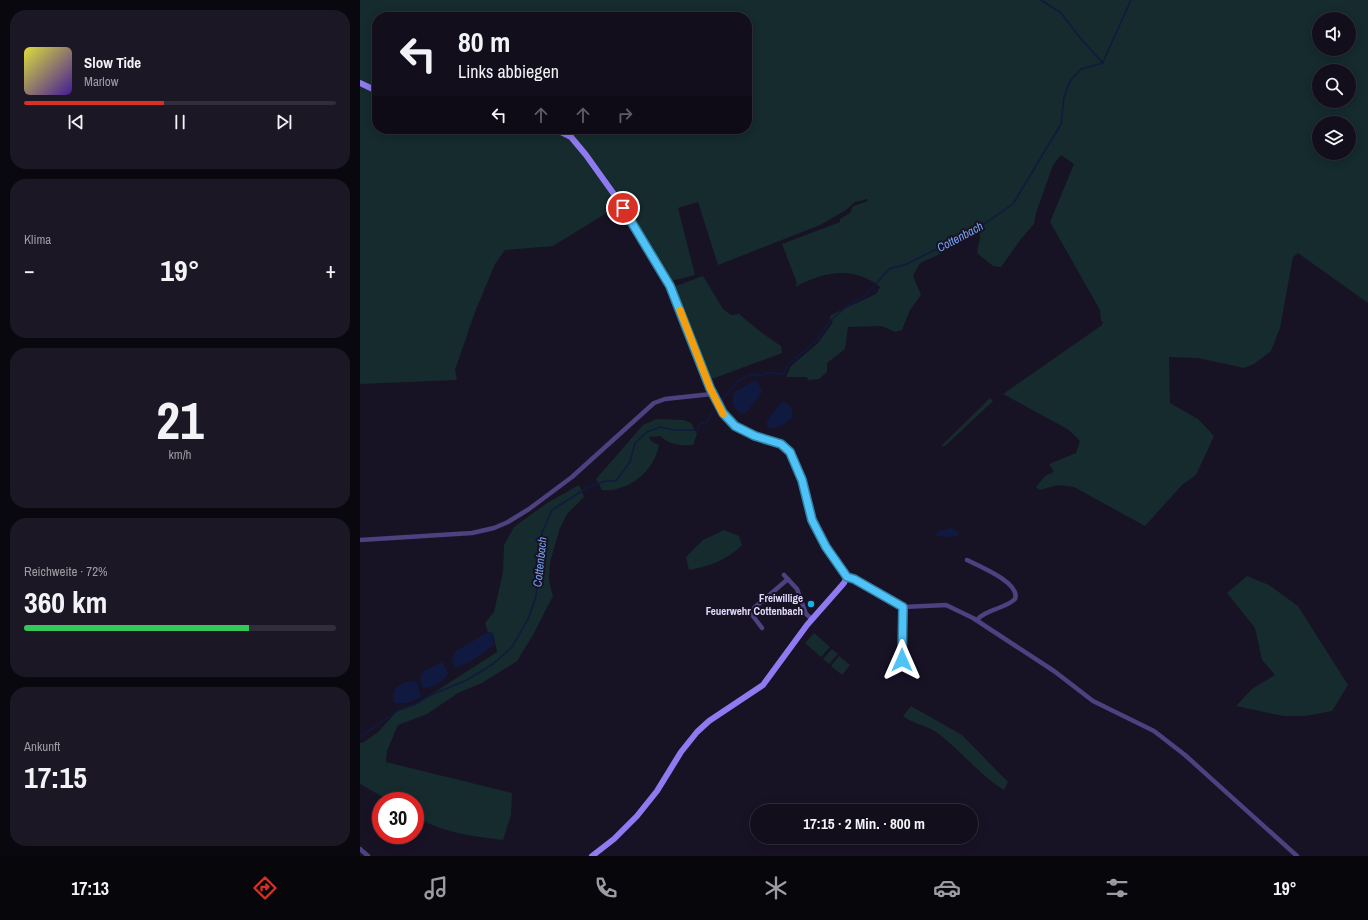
<!DOCTYPE html>
<html lang="de">
<head>
<meta charset="utf-8">
<style>
  :root { --surface:#120e1c; --page:#1b1725; --text:#f1f3f6; --muted:#9c9ca3; --line:#312e3b; --accent:#d93025 }
  body { margin:0; font-family:"Archivo Narrow",sans-serif; background:var(--page); color:var(--text); height:100vh; display:flex; flex-direction:column; font-size:15px; white-space:nowrap }
  * { box-sizing:border-box; margin:0 }
  p { font-size:13px; color:var(--muted) }
  .icon { flex:none; width:22px; height:22px; fill:none; stroke:currentColor; stroke-width:2; stroke-linecap:round; stroke-linejoin:round }
  .map { position:relative; flex:1; overflow:hidden }
  .panel { display:flex; flex-direction:column; gap:10px; padding:10px; background:#0a080f; width:360px }
  .panel>* { flex:none }
  .top-card { position:absolute; left:12px; top:12px; width:380px; height:122px; border-radius:16px; box-shadow:0 2px 10px #0003,0 0 0 1px var(--line); background:#120e1c; color:var(--text); overflow:hidden }
  .tools { position:absolute; left:952px; top:12px; display:grid; gap:8px }
  .tools a { display:grid; place-items:center; width:44px; height:44px; border-radius:50%; background:var(--surface); box-shadow:0 2px 10px #0003,0 0 0 1px var(--line); font-size:20px }
  .speed { position:absolute; left:12px; top:792px; display:flex; gap:8px; font-size:20px; font-weight:700; text-align:center }
  .speed>* { display:grid; place-content:center; width:52px; height:52px; border-radius:50%; background:var(--surface); box-shadow:0 2px 10px #0003,0 0 0 1px var(--line); line-height:1 }
  .speed .limit { border:6px solid #d22; background:#fff; color:#111 }
  .pin { position:absolute; display:grid; place-items:center; width:34px; height:34px; color:#fff; margin:-17px; border:2px solid #fff; border-radius:50%; box-shadow:0 1px 4px #0007 }
  .me { position:absolute; width:44px; margin:-22px; rotate:0deg; stroke-linejoin:round; filter:drop-shadow(0 0 3px #0008) }
  .turn { display:flex; align-items:center; gap:14px; height:84px; padding:0 20px; font-size:18px }
  .turn .icon { width:52px; height:52px; stroke-width:2.5 }
  .turn b { display:block; font-size:28px; line-height:34px }
  .lanes { display:flex; align-items:center; height:38px; padding:0 20px; background:#0003; justify-content:center; gap:20px; direction:ltr }
  .lanes .off { opacity:.35 }
  .big { font-size:30px; font-weight:700; line-height:1.1 }
  .panel .card { flex:1; display:flex; flex-direction:column; justify-content:center; gap:6px; min-width:0; padding:0 14px; border-radius:16px; background:var(--page) }
  .panel .dial { align-items:center; gap:0 }
  .dial b { font-size:52px; line-height:1 }
  .song { display:flex; align-items:center; gap:12px }
  .cover { width:48px; height:48px; border-radius:6px; background:linear-gradient(135deg,hsl(60 70% 55%),hsl(260 70% 35%)) }
  .played { height:4px; border-radius:2px; background:linear-gradient(90deg,var(--accent) 45%,var(--line) 45%) }
  .keys { display:flex; justify-content:space-around; direction:ltr }
  .heat { display:flex; justify-content:space-between; align-items:center; font-size:22px; direction:ltr }
  .charge { height:6px; border-radius:3px; background:linear-gradient(90deg,#34c759 72%,var(--line) 0) }
  .trip { position:absolute; left:390px; top:804px; width:228px; height:40px; border-radius:20px; background:var(--surface); box-shadow:0 2px 10px #0003,0 0 0 1px var(--line); font-weight:700; line-height:40px; text-align:center }
  .tabs { display:flex; height:64px; justify-content:space-around; align-items:center; background:#07060b; color:var(--muted) }
  .tabs .icon { width:28px; height:28px }
  .tabs .selected { color:var(--accent) }
  .tabs b { font-size:18px; color:var(--text) }
  main { display:flex; flex:1; min-height:0 }
  .map>svg:first-child { display:block }
  .green { fill:#152b2e; fill-rule:evenodd }
  .water { fill:#101a40 }
  .lines { fill:none; stroke-linecap:round; stroke-linejoin:round }
  .stream { stroke:#101a40; stroke-width:1.5 }
  .street { stroke:#4d417f; stroke-width:4.5 }
  .secondary { stroke:#907af1; stroke-width:6 }
  .route-casing { stroke:#337fa1; stroke-width:10 }
  .route { stroke:#4fc3f7; stroke-width:7 }
  .slow { stroke:#f59e0b; stroke-width:7 }
  .poi-dot { fill:#19b2e7; stroke:#181225; stroke-width:1.5 }
  .labels { text-anchor:middle; stroke-width:4; stroke-linejoin:round; paint-order:stroke }
  .poi-label { font-size:11px; font-weight:bold; fill:#e2d9fb; stroke:#181225; text-anchor:end }
  .water-label { font-size:12px; font-style:italic; fill:#72a2f0; stroke:#181225 }
</style>
</head>
<body>
<main>
<section class="panel">
<div class="card">
<div class="song"><i class="cover"></i><div><b>Slow Tide</b><p>Marlow</p></div></div>
<div class="played"></div>
<div class="keys"><svg class="icon" aria-label="previous" viewBox="0 0 24 24"><path d="M18 5L8 12l10 7zM5 5v14"/></svg><svg class="icon" aria-label="pause" viewBox="0 0 24 24"><path d="M8 5v14M16 5v14"/></svg><svg class="icon" aria-label="next" viewBox="0 0 24 24"><path d="M6 5l10 7-10 7zM19 5v14"/></svg></div>
</div>
<div class="card"><p>Klima</p>
<div class="heat"><a>−</a><b class="big">19°</b><a>+</a></div>
</div>
<div class="card dial"><b>21</b><p>km/h</p></div>
<div class="card"><p>Reichweite · 72%</p><b class="big">360 km</b><div class="charge"></div></div>
<div class="card"><p>Ankunft</p><b class="big">17:15</b></div>
</section>
<div class="map">
<svg width="1008" height="856" viewBox="0 0 1008 856">
  <rect width="100%" height="100%" fill="#181225"/>
  <path class="green" d="M0,0H1008V303L938,253L933,257L920,328L911,351L894,364L884,368L838,358L809,357L810,403L838,419L854,436L836,475L822,485L785,526L714,487L698,485L680,490L676,487L685,476L694,472L689,464L716,453L720,441L709,430L643,394L742,325L743,322L741,321L740,310L690,222L714,164L701,155L693,165L676,213L674,224L661,239L641,267L633,266L618,254C615,247 623,240 619,233L574,257L564,261L560,263L553,276L561,295L550,310L542,330L535,332L522,326L488,327L485,349L467,363V372L459,379L448,380L447,377H426L431,366L458,343L473,322L470,319L471,315L516,294L520,287C493,265 463,272 435,287L437,283L422,244L480,222V219L490,213L493,206L508,201V199L495,202L486,210L460,225L358,265L338,202L318,208L335,275L311,281L305,268L263,203L193,246L145,250L135,264L115,312L95,370L97,380L0,384ZM17,17H387V129H17ZM959,19H989V49H959ZM959,71H989V101H959ZM959,123H989V153H959Z
    M343,276L363,309L371,315L379,314L402,333L421,346L422,353L349,380L313,287Z
    M630,398L633,401L631,403L585,446H581Z
    M296,419L324,420L331,423L337,434L333,445C320,446 310,445 300,436L289,437L292,442L299,445C295,470 268,493 242,490L236,479L283,425Z
    M219,485L224,497L207,514L200,528L190,562L189,581L193,596L173,635L157,661L122,683L98,693L67,714L38,725L27,751L26,762L152,793L151,815L143,840C112,836 82,833 55,816V801H30L0,784V743L4,742L18,732L37,711L56,704L137,652L133,633L128,632L125,623L134,612L143,572L144,545L154,527L187,503Z
    M364,530L379,536L382,545C367,560 350,566 329,570L326,557L343,540Z
    M887,576L909,585L938,606L988,685L972,711L946,716H923L876,706L892,689L915,675L902,660L895,628L867,593Z
    M454,633L470,647L461,657L445,643Z
    M472,649L478,654L469,664L463,659Z
    M479,656L490,665L482,675L471,666Z
    M551,706L602,735L648,782L644,790C619,775 601,750 576,732C566,725 553,724 543,716Z"/>
  <path class="water" d="M393,381L398,382L402,392L387,412L381,414C373,408 371,402 374,393Z
    M423,401L431,407L433,417L420,427L410,429L407,426V420Z
    M591,528L598,531V536L588,537L577,536L576,534L579,531Z
    M128,632L133,633L134,645L112,661L96,668C91,662 91,658 96,651Z
    M83,662L88,674C82,682 74,688 63,688L60,678L65,670Z
    M51,681L57,682L61,697C52,702 44,705 34,702C31,688 38,684 51,681Z"/>
  <g class="lines">
    <path class="stream" d="M681,0L701,13L721,39L743,63
      M743,62L771,0
      M361,403C369,390 384,369 402,376C409,370 415,373 423,375L429,364L458,339L469,322L486,307L505,296L529,269L547,264L617,229L653,204L701,124L704,97L710,81L721,69L743,63
      M0,737L37,711L56,704L71,695L107,680L133,664L152,647L168,619L176,597L182,533L192,510L228,487L245,481H256L270,462L275,443L287,432L300,427L315,430H338V426L342,423L345,424L356,408"/>
    <path class="street" d="M0,540L112,533L134,528L148,522L169,509L212,477L294,403L305,399L352,394
      M607,560C619,566 661,583 655,599C645,609 626,609 617,620
      M424,575L437,589L446,614L452,619
      M487,577L495,579L543,607L586,605L613,618L694,671L733,701L794,731L825,755L937,856
      M402,628L393,616L394,608L428,579
      M542,660L543,607
      M0,849L8,856"/>
    <path class="secondary" d="M0,83L17,91
      M195,129L211,137L226,155L256,197L299,265L310,286L350,388L363,413L375,426L395,436L421,444L430,452L442,480L452,520L466,547L487,577L484,583L447,625L403,685L349,721L337,732L321,752L297,791L277,816L254,839L232,856"/>
  </g>
  <g class="lines">
    <g class="route-casing">
      <path id="route" d="M263,208L310,286L350,388L363,413L375,426L395,436L421,444L430,452L442,480L452,520L466,547L487,577L494,579L543,607L542,660"/>
    </g>
    <use href="#route" class="route"/>
    <path class="slow" d="M320,310L350,388L363,414"/>
  </g>
  <circle class="poi-dot" cx="451" cy="604" r="4"/>
  <g class="labels">
    <g class="poi-label">
      <text x="443" y="602">Freiwillige<tspan x="443" dy="13">Feuerwehr Cottenbach</tspan></text>
    </g>
    <g class="water-label">
      <text transform="translate(600 237) rotate(-28)" y="4">Cottenbach</text>
      <text transform="translate(180 562) rotate(-84)" y="4">Cottenbach</text>
    </g>
  </g>
</svg>
<div class="tools">
<a><svg class="icon" aria-label="sound" viewBox="0 0 24 24"><path d="M4 9h4l5-4v14l-5-4H4zM17 9q2 3 0 6"/></svg></a>
<a><svg class="icon" aria-label="search" viewBox="0 0 24 24"><circle cx="10" cy="10" r="6"/><path d="M15 15l6 6"/></svg></a>
<a><svg class="icon" aria-label="layers" viewBox="0 0 24 24"><path d="M12 4l9 5-9 5-9-5zM3 14l9 5 9-5"/></svg></a>
</div>
<div class="speed"><div class="limit">30</div></div>
<div class="pin" style="left:263px;top:208px;background:#d93025"><svg class="icon" aria-label="arrive" viewBox="0 0 24 24"><path d="M6 21V4h12l-3 4 3 4H6"/></svg></div>
<svg class="me" style="left:542px;top:660px" viewBox="-20 -20 40 40"><path d="M0-17L14 15 0 8-14 15z" fill="#4fc3f7" stroke="#fff" stroke-width="4"/></svg>
<div class="trip">17:15 · 2 Min. · 800 m</div>
<div class="top-card">
<div class="turn"><svg class="icon" aria-label="left" viewBox="0 0 24 24"><path d="M17 20v-9H6M10 6l-5 5 5 5"/></svg><div><b>80 m</b>Links abbiegen</div></div>
<div class="lanes"><svg class="icon" aria-label="left" viewBox="0 0 24 24"><path d="M17 20v-9H6M10 6l-5 5 5 5"/></svg><svg class="icon off" aria-label="ahead" viewBox="0 0 24 24"><path d="M12 20V5M6 11l6-6 6 6"/></svg><svg class="icon off" aria-label="ahead" viewBox="0 0 24 24"><path d="M12 20V5M6 11l6-6 6 6"/></svg><svg class="icon off" aria-label="right" viewBox="0 0 24 24"><path d="M7 20v-9h11M14 6l5 5-5 5"/></svg></div>
</div>
</div>
</main>
<nav class="tabs">
<b>17:13</b>
<svg class="icon selected" aria-label="directions" viewBox="0 0 24 24"><path d="M12 3l9 9-9 9-9-9zM9 14v-3h6M13 9l2 2-2 2"/></svg>
<svg class="icon" aria-label="music" viewBox="0 0 24 24"><path d="M9 18V5l10-2v13"/><circle cx="6" cy="18" r="3"/><circle cx="16" cy="16" r="3"/></svg>
<svg class="icon" aria-label="phone" viewBox="0 0 24 24"><path d="M5 4h4l2 5-3 2q2 4 5 5l2-3 5 2v4C11 20 4 13 5 4z"/></svg>
<svg class="icon" aria-label="climate" viewBox="0 0 24 24"><path d="M12 3v18M4 7l16 10M4 17L20 7"/></svg>
<svg class="icon" aria-label="car" viewBox="0 0 24 24"><path d="M5 17H2v-5l4-1 3-4h7l3 4 3 1v5h-3M9 17h6M6 11h13"/><circle cx="7" cy="17" r="2"/><circle cx="17" cy="17" r="2"/></svg>
<svg class="icon" aria-label="filters" viewBox="0 0 24 24"><path d="M4 7h16M4 17h16"/><circle cx="9" cy="7" r="2"/><circle cx="15" cy="17" r="2"/></svg>
<b>19°</b>
</nav>
</body>
</html>
